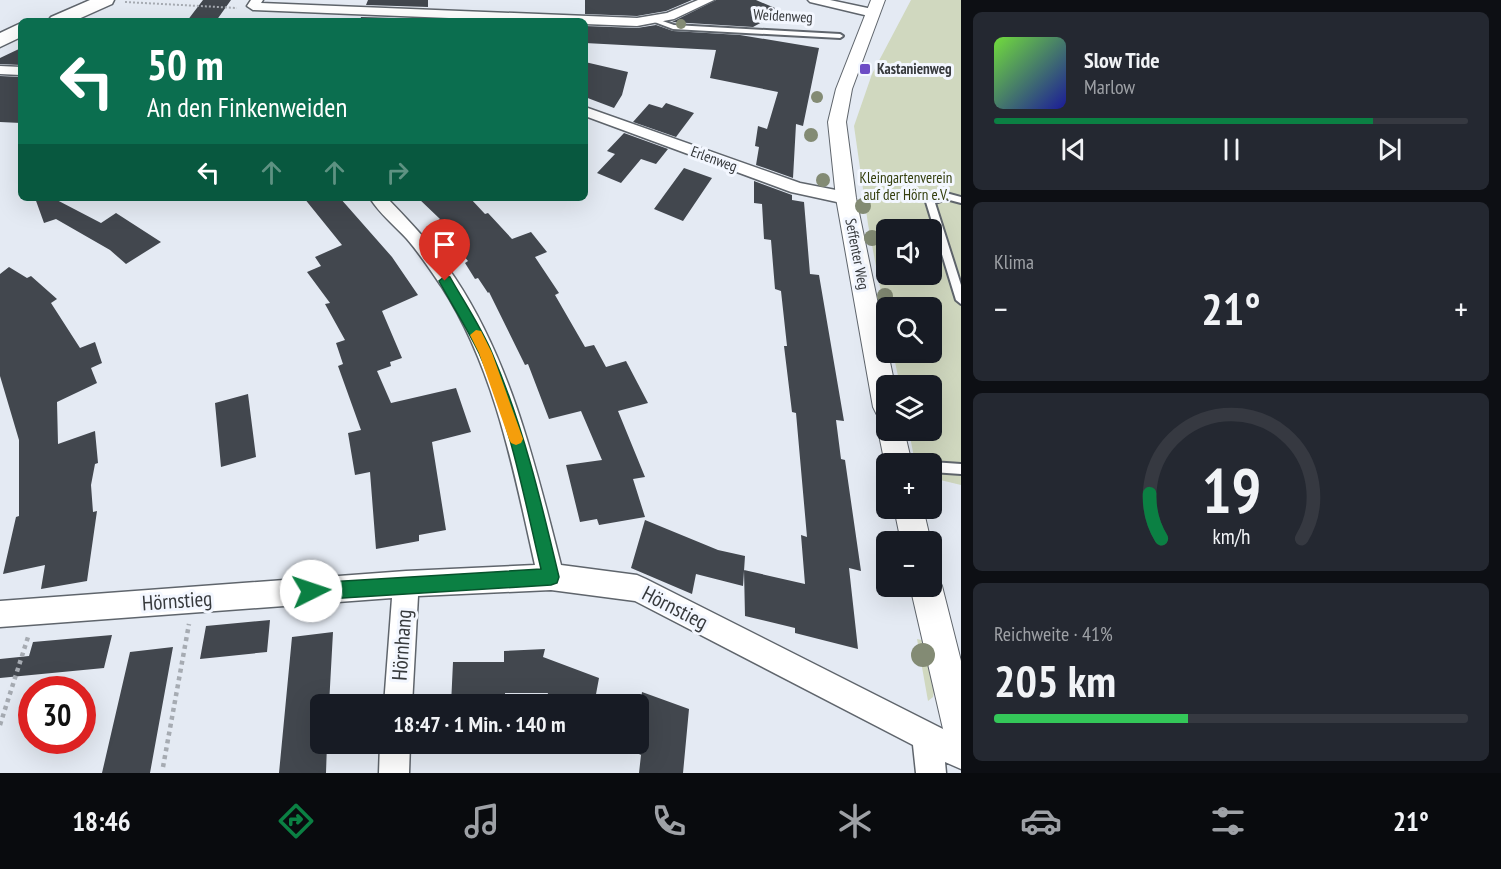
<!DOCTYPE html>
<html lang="de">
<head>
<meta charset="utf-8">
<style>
  :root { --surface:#171b24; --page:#242831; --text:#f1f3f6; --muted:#9ea1a6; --line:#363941; --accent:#0b8043 }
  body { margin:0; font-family:"PT Sans Narrow",sans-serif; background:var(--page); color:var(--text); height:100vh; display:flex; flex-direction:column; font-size:22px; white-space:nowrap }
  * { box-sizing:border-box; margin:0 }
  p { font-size:20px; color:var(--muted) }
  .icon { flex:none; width:33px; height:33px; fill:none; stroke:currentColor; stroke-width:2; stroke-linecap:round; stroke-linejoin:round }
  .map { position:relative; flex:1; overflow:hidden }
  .sheet { display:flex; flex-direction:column; gap:12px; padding:12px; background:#0d0f14; width:540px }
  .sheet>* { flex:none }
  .top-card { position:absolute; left:18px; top:18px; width:570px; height:183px; border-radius:9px; box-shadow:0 6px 24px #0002; background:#0b6e4f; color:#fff; overflow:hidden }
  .tools { position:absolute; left:876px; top:219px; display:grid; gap:12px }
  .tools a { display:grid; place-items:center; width:66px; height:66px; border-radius:9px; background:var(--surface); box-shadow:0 6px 24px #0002; font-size:30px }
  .speed { position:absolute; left:18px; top:676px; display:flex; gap:12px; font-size:30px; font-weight:700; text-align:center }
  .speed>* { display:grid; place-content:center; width:78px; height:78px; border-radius:50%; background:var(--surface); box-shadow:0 6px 24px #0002; line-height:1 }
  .speed .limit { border:9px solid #d22; background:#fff; color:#111 }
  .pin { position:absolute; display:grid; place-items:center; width:51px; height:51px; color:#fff; margin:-62px -26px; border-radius:50% 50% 50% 0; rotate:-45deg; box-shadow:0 0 6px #0007 }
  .pin .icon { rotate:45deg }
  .me { position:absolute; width:66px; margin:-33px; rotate:86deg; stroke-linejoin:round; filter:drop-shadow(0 0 4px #0008) }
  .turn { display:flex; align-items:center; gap:21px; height:126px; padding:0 30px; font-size:27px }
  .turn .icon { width:78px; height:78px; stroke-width:2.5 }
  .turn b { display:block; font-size:42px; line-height:51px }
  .lanes { display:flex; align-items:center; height:57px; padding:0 30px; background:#0003; justify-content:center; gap:30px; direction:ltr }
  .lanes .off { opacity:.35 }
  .big { font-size:45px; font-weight:600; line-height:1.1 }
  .sheet .widget { flex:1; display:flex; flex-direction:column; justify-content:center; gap:9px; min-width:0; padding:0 21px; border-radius:9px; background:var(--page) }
  .sheet .dial { align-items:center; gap:0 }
  .dial svg { height:156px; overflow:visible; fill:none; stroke:var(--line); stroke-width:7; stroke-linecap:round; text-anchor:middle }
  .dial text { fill:var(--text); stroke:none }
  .song { display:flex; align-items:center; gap:18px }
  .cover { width:72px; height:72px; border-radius:9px; background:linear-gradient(135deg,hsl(100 70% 55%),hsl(240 70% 35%)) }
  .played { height:6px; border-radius:3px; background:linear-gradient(90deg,var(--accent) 80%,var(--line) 80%) }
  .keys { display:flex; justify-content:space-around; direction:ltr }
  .heat { display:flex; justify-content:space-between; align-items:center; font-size:33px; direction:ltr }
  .charge { height:9px; border-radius:4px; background:linear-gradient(90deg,#34c759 41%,var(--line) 0) }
  .trip { position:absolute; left:310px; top:694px; width:339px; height:60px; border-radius:9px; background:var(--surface); box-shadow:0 6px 24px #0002; font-weight:600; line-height:60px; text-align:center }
  .menu { display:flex; height:96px; justify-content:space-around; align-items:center; background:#090b0e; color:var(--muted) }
  .menu .icon { width:42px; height:42px }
  .menu .current { color:var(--accent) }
  .menu b { font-size:27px; color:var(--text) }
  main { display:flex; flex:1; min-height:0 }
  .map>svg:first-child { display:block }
  .green { fill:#d0d8bf; fill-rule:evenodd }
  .building { fill:#42474e }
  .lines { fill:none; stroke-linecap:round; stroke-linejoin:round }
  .service-casing { stroke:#5f656c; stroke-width:4 }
  .minor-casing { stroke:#5f656c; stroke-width:3 }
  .tertiary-casing { stroke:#5f656c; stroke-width:2 }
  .trunk-casing { stroke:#5f656c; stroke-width:3 }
  .path-far1 { stroke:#a6abb2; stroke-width:2; stroke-dasharray:2 2; stroke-linecap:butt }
  .path { stroke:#a6abb2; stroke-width:4.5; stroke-dasharray:4 4; stroke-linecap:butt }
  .service { fill:#fff; fill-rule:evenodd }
  .minor { fill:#fff; fill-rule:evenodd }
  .tertiary { fill:#fff; fill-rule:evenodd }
  .trunk { fill:#fff; fill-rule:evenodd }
  .tree { fill:#838b74 }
  .route { fill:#0b8043; stroke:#07532c; stroke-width:1.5 }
  .slow { fill:#f59e0b }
  .poi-dot { fill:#6c4cc5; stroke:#f3f7ff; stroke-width:2 }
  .labels { text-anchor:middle; stroke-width:6; stroke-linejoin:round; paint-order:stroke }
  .far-street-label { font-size:15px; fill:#373a3d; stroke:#f3f7ff }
  .far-poi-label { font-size:15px; font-weight:bold; fill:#373a3d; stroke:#f3f7ff; text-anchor:start }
  .far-park-label { font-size:15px; fill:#333e0d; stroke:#f3f7ff }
  .near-street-label { font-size:21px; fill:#373a3d; stroke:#f3f7ff }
</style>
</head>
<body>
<main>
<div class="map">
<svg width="961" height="773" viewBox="0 0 961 773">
  <rect width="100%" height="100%" fill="#e4eaf3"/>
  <path class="green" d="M911,0H961V485L932,478V464L915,463L909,431L932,430V386L900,385L893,353L932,352V308H886V319L868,224L854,126L872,74ZM886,230H932V274H886Z
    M917,639L926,641L935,686L933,697L928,701Z"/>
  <path class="building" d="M203,0H231L216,21H187Z
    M368,0H428V7L366,5Z
    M585,0H692L666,11L637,16L585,14Z
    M716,0H756L782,11L753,27L672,22Z
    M361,17L428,19V21H360Z
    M656,25L673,31L740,35L819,48L803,126L796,124L793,178L756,165L759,147L755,146L758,126L767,129L778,92L710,78L716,50L585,43V26L637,28Z
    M21,48V65L0,64V58Z
    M585,62L628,72L622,95L614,108L585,97Z
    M0,76L21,77V123L0,122Z
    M666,103L694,113L676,137L633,122L649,104L662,108Z
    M624,133L668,149L656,164L641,159L621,183L597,173L615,154L607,151Z
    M684,168L712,178L683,221L654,209Z
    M754,181L792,195V200L804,202L810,274L819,275L844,421L836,420L841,459L845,460L861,571L849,568L858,649L795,633V628L745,616L744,570L805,584L801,535L807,537L796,413L792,412L784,346H787L781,291L775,289L771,240L764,239L762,204L754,203Z
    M35,198H53L101,223L116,213L161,242L126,264L110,250L56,219L44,223Z
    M304,198H340L392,257L418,295L382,311L402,358L390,362L391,366L377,371L391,403L456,388L471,432L432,442L446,530L419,535V541L376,549L370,472L355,475L348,433L361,430L338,366L343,364L336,343L345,340L325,304L330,303L307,272L321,266L315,257L342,245Z
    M418,198H470L485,214L488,213L512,239L531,232L547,252L535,257L559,293L555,295L585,347L594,345L606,367L626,361L648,403L618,411L645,477L633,479L645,517L599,525L597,519L580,522L566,465L602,460L581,411L549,419L528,364L525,365L489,292L488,293L478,278L475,279L465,263L468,261L435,222L440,219Z
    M9,267L27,278L31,276L57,299L51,303L80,348L95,342L102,363L91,368L97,383L57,402L58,444L95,431L98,463L95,464L91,485L93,512L97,511L87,581L41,589L45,565L3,574L16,517L19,516V440L0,376V274Z
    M248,394L256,457L221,467L215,403Z
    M645,520L718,550L745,556L743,586L696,574L692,594L631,568Z
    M270,620L267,652L200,659L206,626Z
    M333,632L329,705H321V744H327L326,773H279L292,637Z
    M112,635L104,668L0,678V659L29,656L33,642Z
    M173,647L150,773H102L130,652Z
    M545,649L543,657L599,678L594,705H545L548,693H505V705H451L453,662H504V651Z
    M642,692L689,709L683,773H639L641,755L639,754V713Z"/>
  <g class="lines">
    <g class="service-casing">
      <path id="service" d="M654,18L674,25L840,34L843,36L840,38L673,29L652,21L651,20Z
        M946,193L961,197V203L946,199L935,203L961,285V304L956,300L926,202L927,200Z
        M932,462L961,464V474L932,472V464H928Z"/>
    </g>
    <g class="minor-casing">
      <path id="minor" d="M251,0H263L261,3L637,18L667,13L698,0H714L674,19L637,26L585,24V21H525L253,10L247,6Z
        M808,0H830L877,10L879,13L873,17L810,2Z
        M0,66L21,67V75L0,74Z
        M585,107L800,183L846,192L852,194L854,198L852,202L846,204L791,192L585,116Z
        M370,198H387C412,224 436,249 455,278C512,364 536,468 561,565L637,575L646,579L937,726L961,738V769L945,762L946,773H916L913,745L635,601L551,590L418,596L412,705H384L392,598L0,627V601L406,571L535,565C514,472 495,369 442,287C431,271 420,254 407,239C395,226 379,213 370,198Z
        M380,744H410L409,773H379Z"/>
    </g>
    <g class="tertiary-casing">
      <path id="tertiary" d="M871,0H885L852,89L846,122L856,198L895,386H886V418L877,415L873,407L836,198L828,122L836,89Z
        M886,420V430H904L912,464H886V469L878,430L882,421Z
        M894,508H923L931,542H901Z
        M932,573L937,575L942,586L961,661V747L948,742L943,729L910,586H932Z"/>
    </g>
    <g class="trunk-casing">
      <path id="trunk" d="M90,0H114L112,4L74,21H48L51,17Z
        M21,23V37L0,47V33Z"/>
    </g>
    <path class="path-far1" d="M125,2L237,8"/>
    <path class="path" d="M0,725L28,637
      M163,767L189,624"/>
    <use href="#service" class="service"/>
    <use href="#minor" class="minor"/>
    <use href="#tertiary" class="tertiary"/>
    <use href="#trunk" class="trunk"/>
  </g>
  <g class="tree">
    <circle cx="681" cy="24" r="5"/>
    <circle cx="817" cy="97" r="6"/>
    <circle cx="811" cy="135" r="7"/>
    <circle cx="823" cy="180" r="7"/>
    <circle cx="863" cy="206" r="8"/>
    <circle cx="872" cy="238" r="8"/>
    <circle cx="885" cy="296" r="8"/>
    <circle cx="923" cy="655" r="12"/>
  </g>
  <path class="route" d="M445,276L450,277C464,302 481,327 492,353C523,425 541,501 559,577L557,583L551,585L311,600L305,597L303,591L305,585L311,583L541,569C524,497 510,421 479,353C467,328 452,305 439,281Z"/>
  <path class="slow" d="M476,330L481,331L492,353L523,439L521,443L516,445L511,443L509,439L479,353L470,335Z"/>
  <rect class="poi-dot" x="859" y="63" width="12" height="12" rx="3"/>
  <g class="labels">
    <g class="far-street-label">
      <text transform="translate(783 16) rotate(3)" y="5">Weidenweg</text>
      <text transform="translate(714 159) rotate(20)" y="5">Erlenweg</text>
      <text transform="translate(857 254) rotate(79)" y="5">Seffenter Weg</text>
    </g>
    <g class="far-poi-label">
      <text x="877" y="74">Kastanienweg</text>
    </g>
    <g class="far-park-label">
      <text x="906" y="183">Kleingartenverein<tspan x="906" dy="17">auf der Hörn e.V.</tspan></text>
    </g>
    <g class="near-street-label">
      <text transform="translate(177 601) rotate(-4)" y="7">Hörnstieg</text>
      <text transform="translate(675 608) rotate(27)" y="7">Hörnstieg</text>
      <text transform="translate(402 645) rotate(-86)" y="7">Hörnhang</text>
    </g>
  </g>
</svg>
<div class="tools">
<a><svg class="icon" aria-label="sound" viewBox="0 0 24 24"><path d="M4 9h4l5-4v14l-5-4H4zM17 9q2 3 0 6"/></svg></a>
<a><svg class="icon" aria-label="search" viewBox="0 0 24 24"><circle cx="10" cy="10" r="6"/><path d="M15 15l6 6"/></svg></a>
<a><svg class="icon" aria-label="layers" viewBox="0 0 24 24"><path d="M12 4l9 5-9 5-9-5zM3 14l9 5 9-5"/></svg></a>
<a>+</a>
<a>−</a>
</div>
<div class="speed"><div class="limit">30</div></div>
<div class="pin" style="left:445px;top:281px;background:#d93025"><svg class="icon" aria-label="arrive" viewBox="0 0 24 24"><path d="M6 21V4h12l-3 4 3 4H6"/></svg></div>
<svg class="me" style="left:311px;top:591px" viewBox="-20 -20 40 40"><circle r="19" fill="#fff"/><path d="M0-13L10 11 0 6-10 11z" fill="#0b8043"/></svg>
<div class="trip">18:47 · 1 Min. · 140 m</div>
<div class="top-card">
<div class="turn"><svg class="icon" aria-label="left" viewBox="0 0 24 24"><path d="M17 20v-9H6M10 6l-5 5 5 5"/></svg><div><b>50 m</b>An den Finkenweiden</div></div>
<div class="lanes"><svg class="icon" aria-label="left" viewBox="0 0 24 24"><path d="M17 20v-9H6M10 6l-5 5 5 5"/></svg><svg class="icon off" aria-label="ahead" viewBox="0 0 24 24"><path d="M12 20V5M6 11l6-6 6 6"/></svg><svg class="icon off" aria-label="ahead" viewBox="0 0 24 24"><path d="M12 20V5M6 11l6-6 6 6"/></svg><svg class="icon off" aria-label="right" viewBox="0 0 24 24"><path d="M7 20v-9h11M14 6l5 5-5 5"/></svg></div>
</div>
</div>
<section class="sheet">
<div class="widget">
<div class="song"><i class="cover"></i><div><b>Slow Tide</b><p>Marlow</p></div></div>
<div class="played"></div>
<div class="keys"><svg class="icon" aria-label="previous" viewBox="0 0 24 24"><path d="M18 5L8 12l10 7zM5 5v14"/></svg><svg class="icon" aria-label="pause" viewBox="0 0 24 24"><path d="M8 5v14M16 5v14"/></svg><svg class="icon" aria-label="next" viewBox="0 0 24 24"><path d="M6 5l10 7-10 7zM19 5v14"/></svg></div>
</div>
<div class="widget"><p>Klima</p>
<div class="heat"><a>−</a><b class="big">21°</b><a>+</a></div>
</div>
<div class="widget dial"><svg viewBox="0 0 100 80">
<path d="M14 69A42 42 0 1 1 86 69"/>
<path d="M14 69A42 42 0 0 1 8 46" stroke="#0b8043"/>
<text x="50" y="56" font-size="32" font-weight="700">19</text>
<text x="50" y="72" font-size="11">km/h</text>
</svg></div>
<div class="widget"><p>Reichweite · 41%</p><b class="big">205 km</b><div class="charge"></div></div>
</section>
</main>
<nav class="menu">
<b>18:46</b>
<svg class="icon current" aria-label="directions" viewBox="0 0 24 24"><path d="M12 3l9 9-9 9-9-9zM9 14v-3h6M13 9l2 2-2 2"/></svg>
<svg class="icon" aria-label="music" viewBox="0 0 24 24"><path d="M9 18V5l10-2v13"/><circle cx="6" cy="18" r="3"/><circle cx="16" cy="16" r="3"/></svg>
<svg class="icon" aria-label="phone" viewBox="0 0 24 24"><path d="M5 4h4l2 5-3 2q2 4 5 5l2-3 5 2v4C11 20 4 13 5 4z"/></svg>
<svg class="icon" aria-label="climate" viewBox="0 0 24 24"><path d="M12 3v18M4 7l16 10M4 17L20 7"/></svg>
<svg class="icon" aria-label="car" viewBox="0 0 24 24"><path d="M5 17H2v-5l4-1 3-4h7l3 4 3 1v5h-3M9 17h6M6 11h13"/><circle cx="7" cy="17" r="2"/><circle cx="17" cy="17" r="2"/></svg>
<svg class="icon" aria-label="filters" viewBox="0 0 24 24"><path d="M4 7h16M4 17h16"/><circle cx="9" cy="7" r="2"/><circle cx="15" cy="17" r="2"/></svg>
<b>21°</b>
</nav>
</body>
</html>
